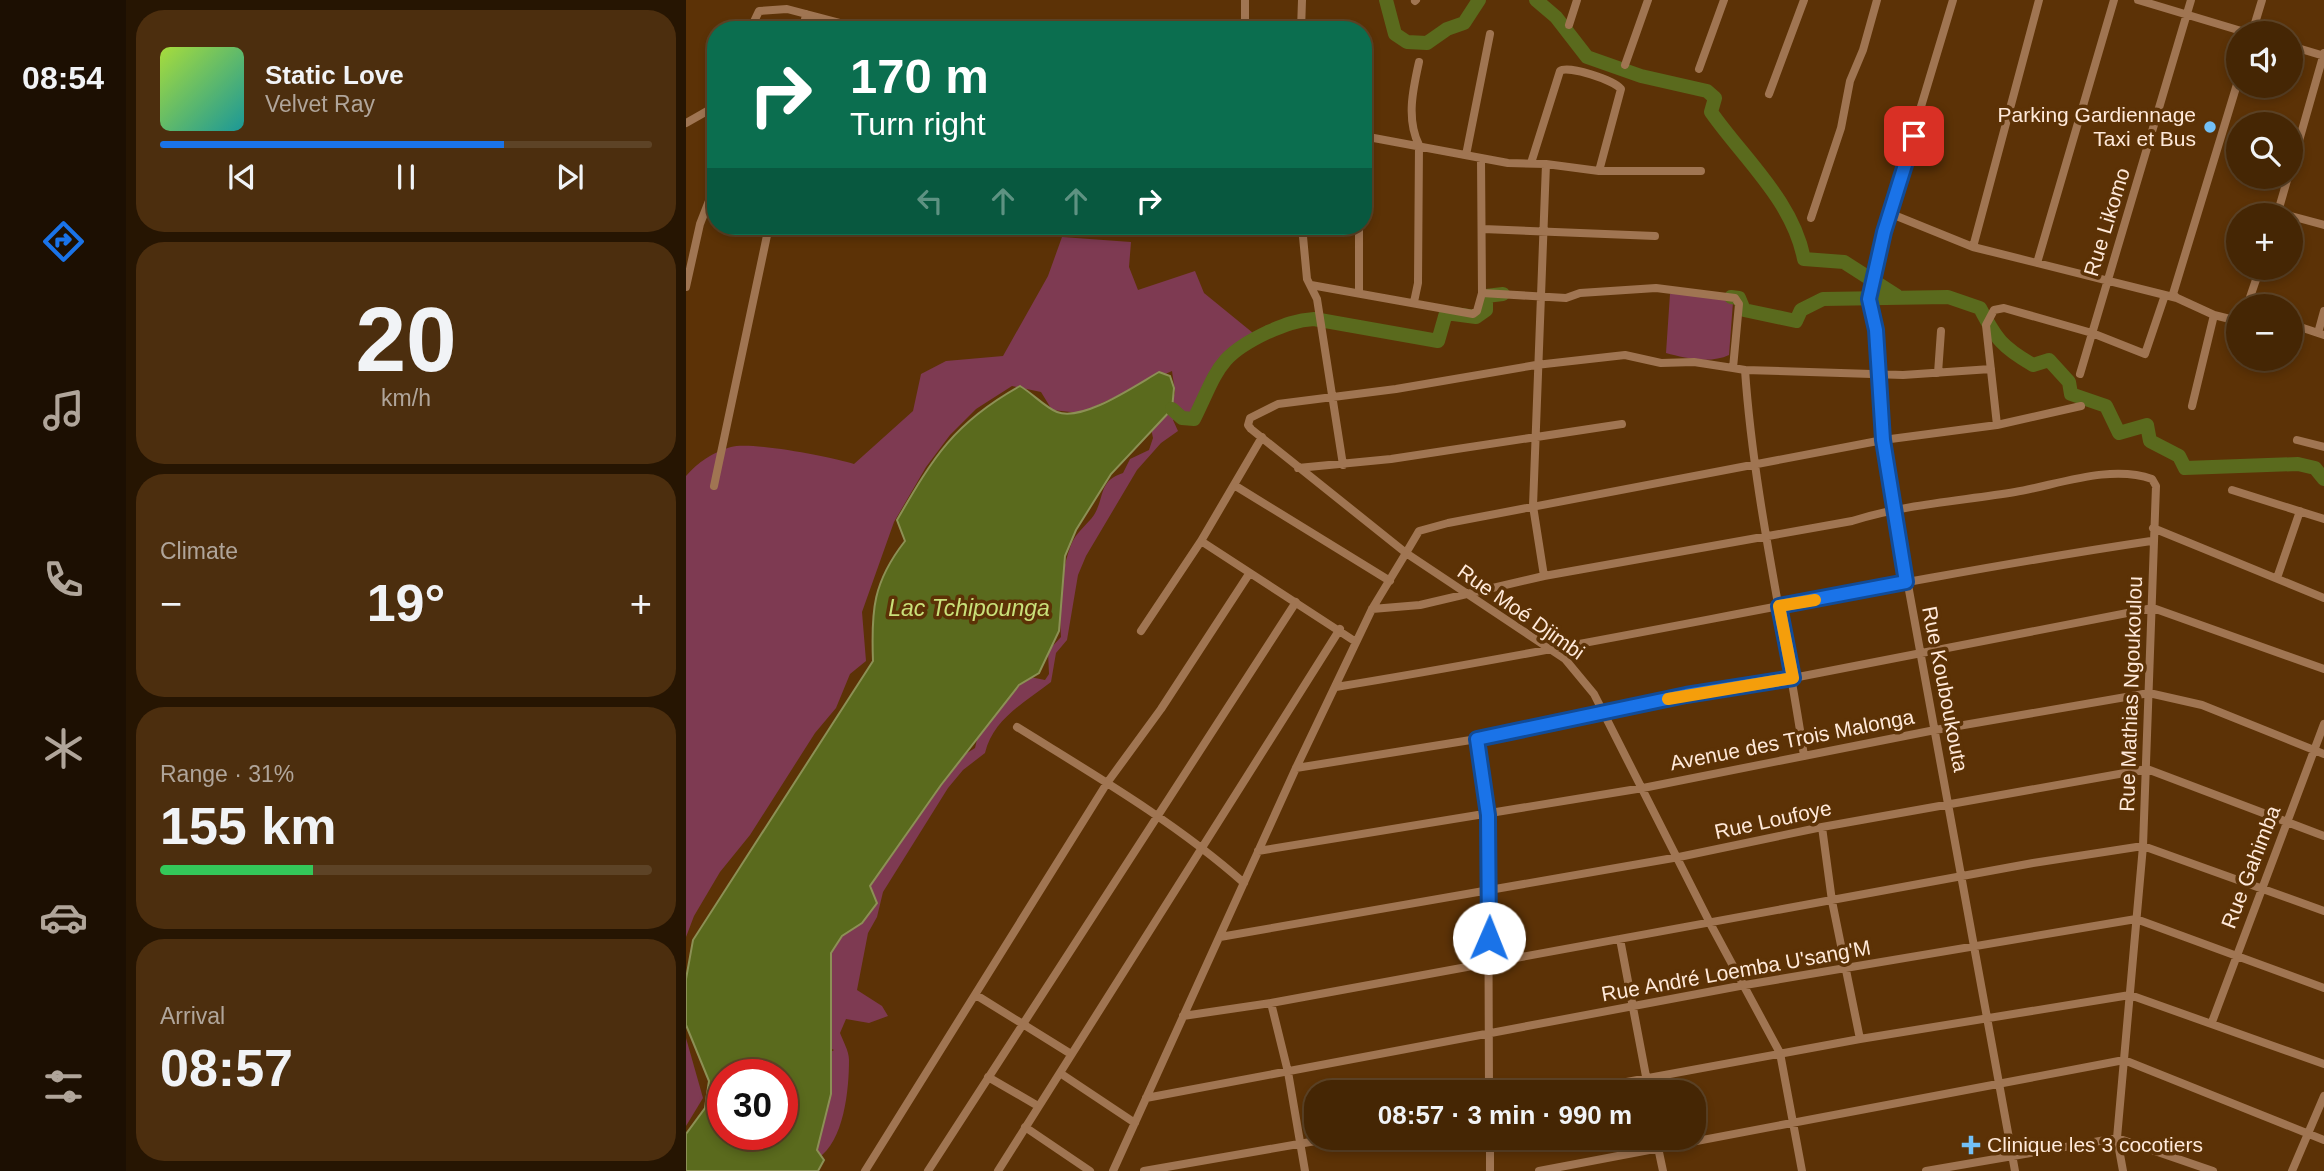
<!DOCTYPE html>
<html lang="en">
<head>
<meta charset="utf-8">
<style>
  :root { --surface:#452604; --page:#4c2e0e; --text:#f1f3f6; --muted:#b0a59a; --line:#5d4326; --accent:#1a73e8 }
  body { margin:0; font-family:Helvetica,sans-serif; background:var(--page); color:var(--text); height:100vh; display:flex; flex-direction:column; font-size:26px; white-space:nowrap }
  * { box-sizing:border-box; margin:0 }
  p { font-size:23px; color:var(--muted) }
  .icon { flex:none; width:38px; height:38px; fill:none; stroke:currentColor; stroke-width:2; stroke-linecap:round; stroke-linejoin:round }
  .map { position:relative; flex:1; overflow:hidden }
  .sheet { display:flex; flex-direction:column; gap:10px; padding:10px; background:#261502; width:560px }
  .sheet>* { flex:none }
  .banner { position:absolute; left:21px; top:21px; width:665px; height:214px; border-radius:28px; box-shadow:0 4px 10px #0003,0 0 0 2px var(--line); background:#0b6e4f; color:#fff; overflow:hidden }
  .controls { position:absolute; left:1540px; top:21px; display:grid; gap:14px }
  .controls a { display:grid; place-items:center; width:77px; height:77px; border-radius:50%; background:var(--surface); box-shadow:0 4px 10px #0003,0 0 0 2px var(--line); font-size:35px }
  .speed { position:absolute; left:21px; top:1059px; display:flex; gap:14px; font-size:35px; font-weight:700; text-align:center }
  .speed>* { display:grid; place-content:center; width:91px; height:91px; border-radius:50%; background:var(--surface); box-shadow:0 4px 10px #0003,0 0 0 2px var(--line); line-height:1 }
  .speed .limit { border:10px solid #d22; background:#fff; color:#111 }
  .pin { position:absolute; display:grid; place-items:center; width:60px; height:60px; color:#fff; margin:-30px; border-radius:14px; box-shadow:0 4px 10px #0006 }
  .me { position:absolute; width:77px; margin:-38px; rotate:1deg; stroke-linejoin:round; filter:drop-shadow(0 0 5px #0008) }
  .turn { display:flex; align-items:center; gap:24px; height:147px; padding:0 28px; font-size:32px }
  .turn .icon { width:91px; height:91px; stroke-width:2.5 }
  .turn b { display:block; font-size:49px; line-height:60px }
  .lanes { display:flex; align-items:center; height:66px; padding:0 28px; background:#0003; justify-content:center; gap:35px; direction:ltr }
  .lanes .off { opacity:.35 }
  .big { font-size:52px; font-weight:700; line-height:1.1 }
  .sheet .widget { flex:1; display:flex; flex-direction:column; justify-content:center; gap:10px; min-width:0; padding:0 24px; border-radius:28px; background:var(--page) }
  .sheet .dial { align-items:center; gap:0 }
  .dial b { font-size:91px; line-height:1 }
  .song { display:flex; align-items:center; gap:21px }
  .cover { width:84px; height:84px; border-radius:10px; background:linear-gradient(135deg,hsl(80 70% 55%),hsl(180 70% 35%)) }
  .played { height:7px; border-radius:4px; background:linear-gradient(90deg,var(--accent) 70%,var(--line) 70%) }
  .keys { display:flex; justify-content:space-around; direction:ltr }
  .heat { display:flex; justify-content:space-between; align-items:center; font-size:38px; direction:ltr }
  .charge { height:10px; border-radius:5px; background:linear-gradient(90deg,#34c759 31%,var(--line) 0) }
  .trip { position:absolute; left:618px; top:1080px; width:402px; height:70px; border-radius:28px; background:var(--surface); box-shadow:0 4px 10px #0003,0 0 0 2px var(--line); font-weight:700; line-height:70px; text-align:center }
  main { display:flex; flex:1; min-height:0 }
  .menu { display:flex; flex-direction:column; width:126px; justify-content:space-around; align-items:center; background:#1c0f02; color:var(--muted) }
  .menu .icon { width:49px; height:49px }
  .menu .on { color:var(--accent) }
  .menu b { font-size:32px; color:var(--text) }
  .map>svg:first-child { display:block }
  .green { fill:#7e3a52 }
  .water { fill:#5a6a1d; stroke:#8c9055; stroke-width:2; fill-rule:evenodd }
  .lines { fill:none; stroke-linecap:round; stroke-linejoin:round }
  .river { stroke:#5a6a1d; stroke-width:14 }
  .minor { stroke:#a07552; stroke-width:8 }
  .route-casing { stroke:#114b97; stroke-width:18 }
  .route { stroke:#1a73e8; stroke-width:12 }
  .slow { stroke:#f59e0b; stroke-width:12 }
  .poi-dot { fill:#73c0f6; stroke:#5c3206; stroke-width:2.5 }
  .labels { text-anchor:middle; stroke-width:7; stroke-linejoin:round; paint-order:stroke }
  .poi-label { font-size:21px; fill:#ffe9d9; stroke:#5c3206; text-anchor:end }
  .street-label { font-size:21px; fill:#ffe9d9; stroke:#5c3206 }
  .water-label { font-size:23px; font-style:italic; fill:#c9e17a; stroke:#5c3206 }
</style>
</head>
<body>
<main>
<nav class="menu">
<b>08:54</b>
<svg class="icon on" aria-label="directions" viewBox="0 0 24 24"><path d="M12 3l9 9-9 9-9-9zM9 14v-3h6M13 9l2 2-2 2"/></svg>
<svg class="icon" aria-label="music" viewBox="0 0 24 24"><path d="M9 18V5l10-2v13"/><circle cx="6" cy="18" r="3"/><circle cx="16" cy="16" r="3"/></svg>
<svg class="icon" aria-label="phone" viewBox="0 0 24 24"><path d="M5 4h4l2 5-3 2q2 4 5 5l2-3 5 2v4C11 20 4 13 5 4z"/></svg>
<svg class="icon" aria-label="climate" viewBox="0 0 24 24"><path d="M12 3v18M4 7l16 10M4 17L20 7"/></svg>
<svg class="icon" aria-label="car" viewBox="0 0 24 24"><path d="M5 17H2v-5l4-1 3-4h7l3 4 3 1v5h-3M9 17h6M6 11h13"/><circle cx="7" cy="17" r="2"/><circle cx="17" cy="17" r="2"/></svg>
<svg class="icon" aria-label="filters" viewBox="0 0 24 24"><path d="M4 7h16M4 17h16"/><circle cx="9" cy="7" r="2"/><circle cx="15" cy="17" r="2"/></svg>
</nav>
<section class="sheet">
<div class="widget">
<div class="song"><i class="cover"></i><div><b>Static Love</b><p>Velvet Ray</p></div></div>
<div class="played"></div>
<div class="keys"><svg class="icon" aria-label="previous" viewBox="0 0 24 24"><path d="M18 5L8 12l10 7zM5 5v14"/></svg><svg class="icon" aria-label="pause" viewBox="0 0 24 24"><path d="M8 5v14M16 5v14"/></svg><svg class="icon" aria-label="next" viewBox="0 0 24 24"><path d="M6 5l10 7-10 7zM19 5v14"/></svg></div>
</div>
<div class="widget dial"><b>20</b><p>km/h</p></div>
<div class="widget"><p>Climate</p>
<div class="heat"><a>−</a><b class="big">19°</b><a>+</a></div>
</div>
<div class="widget"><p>Range · 31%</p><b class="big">155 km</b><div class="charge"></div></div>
<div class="widget"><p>Arrival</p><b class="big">08:57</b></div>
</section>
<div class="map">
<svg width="1638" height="1171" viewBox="0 0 1638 1171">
  <rect width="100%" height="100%" fill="#5c3206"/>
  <path class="green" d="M376,237L445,242L443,267L452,290L509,271L518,293L567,333L525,385L511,409L487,420L492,431L475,443L451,470L400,556L392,575L381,640L370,653L365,682C339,702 307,719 299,753L277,770L262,788L197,892L191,917L182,933L171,990L196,1006L202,1016L183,1023L160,1019L154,1033C157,1041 163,1051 163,1060C163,1090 158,1141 132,1158L123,1151L135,1104L146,1086L134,1058L148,1050L139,1046L141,956L178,885L267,762L289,748L294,727L338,681L344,677L359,680L363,674L362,651L375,637C373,607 374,573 385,545C390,532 401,525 408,515C419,497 412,481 437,473L444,459L463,450L467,438L463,419L478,410L483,414L489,392L486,371L394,413L366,410L355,392L326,386L290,409L264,435L240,467L208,522L176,612L180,661L164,674L150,708L129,733L64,835L34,872L8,916L0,937V476C12,462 27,452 45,447C64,441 147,457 168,464L227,411L235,374L260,361L317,356L362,276Z
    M994,293L1037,297L1047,302L1043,355C1024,364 998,358 980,353L984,294Z
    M0,1038L17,1098L0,1126Z"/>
  <path class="water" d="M473,372L484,376L488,388L486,409L425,474L390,530L379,556L373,631L353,673L333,685L255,785L184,886L191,903L176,923L156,936L145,953V1094L131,1150L138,1160L132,1171H0V1134L19,1108L23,1081L0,1025V979L7,940L187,661C185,610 187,582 219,541L211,520C248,456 268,423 334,386C346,393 360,408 371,412C397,422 450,385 473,372ZM37,1074H96V1134H37Z"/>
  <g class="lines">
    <path class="river" d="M700,0L709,34L721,42L741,43L761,29L778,23L793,0
      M850,0L870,17L901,57L955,76L1021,91L1029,98L1025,112C1058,159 1107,201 1118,259L1158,262L1211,296
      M1045,297L1053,298L1058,310L1110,321L1115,310L1137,299L1262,297L1294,308C1310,339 1316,347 1347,365L1363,360L1383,382L1385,394L1420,406L1433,433L1461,425L1464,441L1493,456L1499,468L1612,464L1629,468L1638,479
      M486,409L496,418L508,419C532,370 531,356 582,332C598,325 611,320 628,319L752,341L760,313L790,317L800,310V296L817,294"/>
    <path class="minor" d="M559,0V30
      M1267,0L1203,213L1183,299L1190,330L1197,440L1208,508L1329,1171
      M1452,0L1562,33
      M729,1L730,0
      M883,25L891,0
      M64,30L73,11L101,9L181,30
      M117,30L120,14
      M615,30L616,0
      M1566,33L1576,0
      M1605,46L1638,56
      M939,65L962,0
      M1013,69L1038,0
      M1083,94L1118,0
      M0,123L30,106
      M677,136L822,163L860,164L913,171H1015
      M780,155L804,34
      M795,159L796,293
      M845,163L874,71C882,65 928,80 935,89L913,171
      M1605,169L1638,53
      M1203,213L1287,247L1491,298L1528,315L1552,321
      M1591,215L1602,177
      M1605,216L1638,225
      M1125,218L1155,128L1164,81L1177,50L1191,0
      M616,226L621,279L631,299L657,465
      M797,229L969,236
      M1287,247L1353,0
      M1351,263L1428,0
      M625,285L787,314L791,311L796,293L880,298L894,293L970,288L1049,298L1053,304L1047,368L1059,370C1068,500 1099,627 1118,756
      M0,287L14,224L30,183
      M673,292V226
      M1491,298L1487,294L1552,81
      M728,302L732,283L733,145C720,119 727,89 733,62
      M1561,306L1574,268
      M1605,324L1638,335
      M1632,333L1638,311
      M1059,370L1217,375L1305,369
      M1252,373L1255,331
      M1394,374L1505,0
      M1506,406L1528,315
      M1311,425L1300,325L1308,310L1318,308L1406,333L1459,354L1479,295
      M1611,440L1638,447
      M612,468L705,459L936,424
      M548,485L704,581
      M28,486L83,226
      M1546,490L1638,519
      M1467,528L1638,598
      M515,541L670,642
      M858,576L847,506L860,164
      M1591,578L1614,511
      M686,609L734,605L858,576L1166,521C1220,504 1274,501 1329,492C1371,485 1424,464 1466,479L1470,486L1457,846L1431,1138L1437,1171
      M455,631L515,541L576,437
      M650,687C923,643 1192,582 1465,541
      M331,727C410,776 489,822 558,883
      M791,739L802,815L803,1092
      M610,768L791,739L1000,696L1107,678L1467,608L1638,669
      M1136,827L1146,901L1174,1039
      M572,851L957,788L1249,730L1463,693L1516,705L1638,754
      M534,937L993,857L1136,827L1461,769L1638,836
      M934,939L963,1092
      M290,995L385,1054
      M585,1003L602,1072L619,1171
      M497,1016L585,1003L1347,863L1457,846L1638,911
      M1526,1022L1638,724
      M374,1073L449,1123
      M302,1077L352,1106
      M886,1092L1174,1039L1444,995L1638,1064
      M460,1098L1059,985L1450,919L1638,988
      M339,1127L404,1171
      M804,1138V1171
      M970,1138L977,1171
      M179,1171L421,783L475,709L563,574
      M242,1171L610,602
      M312,1171L654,629
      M427,1171L610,768L686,609L720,553L565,429L562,425L564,418L592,404L710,389L850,365L939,355L975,363L1008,362L1047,368
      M458,1171L647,1138
      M853,1171L1438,1060L1638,1140
      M1116,1171L1094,1053L1025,925L908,694L879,659L720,553L733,531L762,523L1197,440L1311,425L1395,406
      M1240,1171L1431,1138L1527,1171
      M1606,1171L1638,1096"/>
  </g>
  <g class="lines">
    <g class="route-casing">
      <path id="route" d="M803,938L802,815L791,739L1000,695L1107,678L1093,606L1220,582L1197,440L1190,330L1183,299L1198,232L1228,136"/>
    </g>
    <use href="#route" class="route"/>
    <path class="slow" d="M982,699L1107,678L1093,606L1129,600"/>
  </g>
  <g class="poi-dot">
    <circle cx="1524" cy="127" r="7"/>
    <path d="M1281.5 1134.5h7v7h7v7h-7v7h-7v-7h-7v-7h7z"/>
  </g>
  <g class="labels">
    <g class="poi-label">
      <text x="1510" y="122">Parking Gardiennage<tspan x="1510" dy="24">Taxi et Bus</tspan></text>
      <text x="1301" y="1152" text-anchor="start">Clinique les 3 cocotiers</text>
    </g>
    <g class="street-label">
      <text transform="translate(1421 222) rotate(-73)" y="7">Rue Likomo</text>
      <text transform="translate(835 612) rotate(35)" y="7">Rue Moé Djimbi</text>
      <text transform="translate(1259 689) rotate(79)" y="7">Rue Kouboukouta</text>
      <text transform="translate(1445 694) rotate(-88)" y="7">Rue Mathias Ngoukoulou</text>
      <text transform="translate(1106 740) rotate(-11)" y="7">Avenue des Trois Malonga</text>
      <text transform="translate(1087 820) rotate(-12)" y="7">Rue Loufoye</text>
      <text transform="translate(1565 867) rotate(-69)" y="7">Rue Gahimba</text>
      <text transform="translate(1050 971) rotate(-10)" y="7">Rue André Loemba U'sang'M</text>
    </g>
    <g class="water-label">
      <text x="283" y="616">Lac Tchipounga</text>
    </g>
  </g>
</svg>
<div class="controls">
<a><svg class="icon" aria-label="sound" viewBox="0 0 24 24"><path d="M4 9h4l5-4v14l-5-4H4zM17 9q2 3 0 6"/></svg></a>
<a><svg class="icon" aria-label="search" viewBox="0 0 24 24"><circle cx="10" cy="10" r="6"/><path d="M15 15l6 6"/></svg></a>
<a>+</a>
<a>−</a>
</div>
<div class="speed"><div class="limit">30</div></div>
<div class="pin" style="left:1228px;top:136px;background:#d93025"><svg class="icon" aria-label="arrive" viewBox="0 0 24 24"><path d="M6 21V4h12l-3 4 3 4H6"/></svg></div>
<svg class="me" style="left:803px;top:938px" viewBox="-20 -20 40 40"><circle r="19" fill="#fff"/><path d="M0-13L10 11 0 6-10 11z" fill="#1a73e8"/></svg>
<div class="trip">08:57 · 3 min · 990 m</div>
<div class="banner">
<div class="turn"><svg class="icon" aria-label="right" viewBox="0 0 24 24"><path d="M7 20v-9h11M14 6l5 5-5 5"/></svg><div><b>170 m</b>Turn right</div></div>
<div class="lanes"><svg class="icon off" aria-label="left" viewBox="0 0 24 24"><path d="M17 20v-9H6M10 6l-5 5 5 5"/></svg><svg class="icon off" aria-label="ahead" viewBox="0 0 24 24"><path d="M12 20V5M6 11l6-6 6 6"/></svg><svg class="icon off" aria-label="ahead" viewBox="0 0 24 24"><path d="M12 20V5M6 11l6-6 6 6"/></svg><svg class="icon" aria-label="right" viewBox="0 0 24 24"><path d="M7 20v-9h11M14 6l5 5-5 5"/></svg></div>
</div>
</div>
</main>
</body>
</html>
